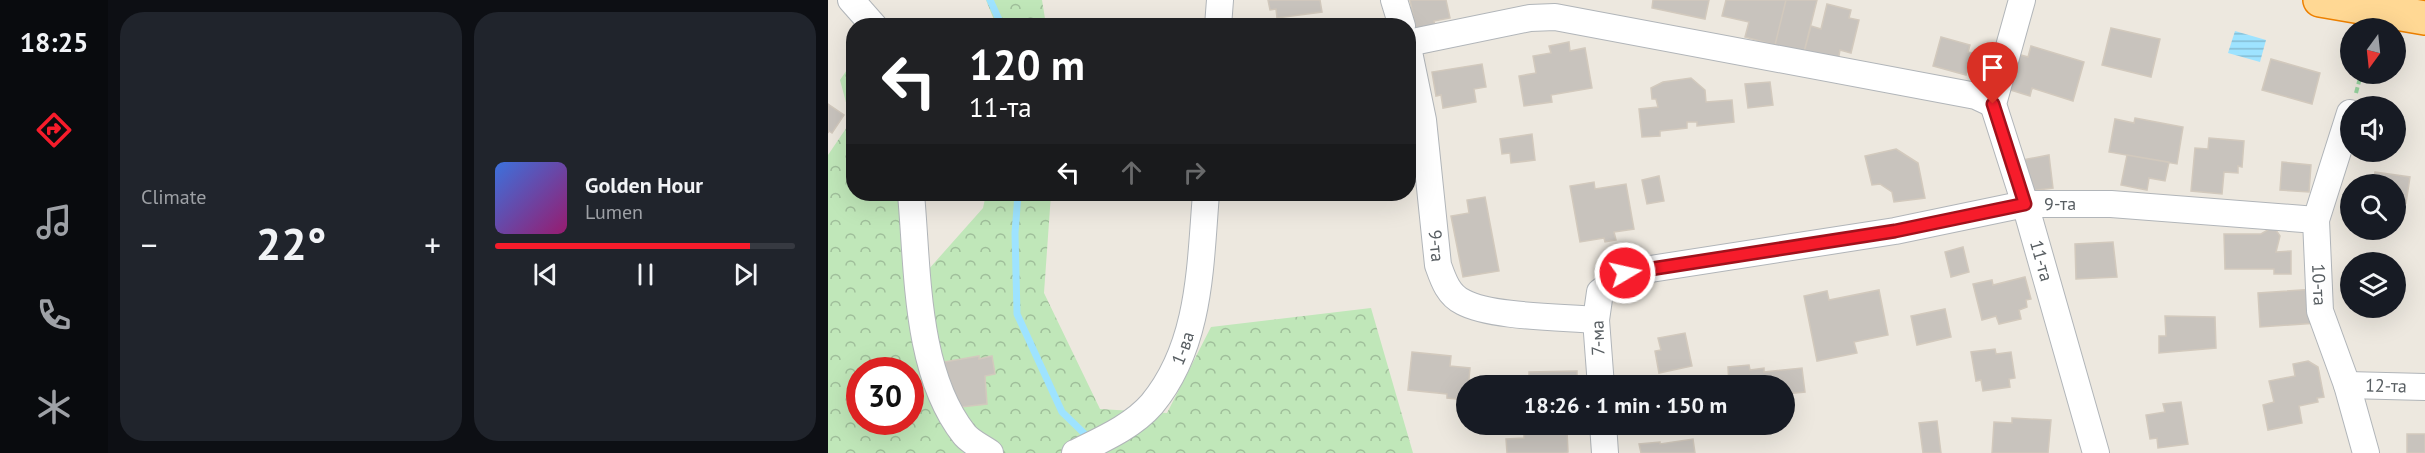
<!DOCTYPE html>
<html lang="en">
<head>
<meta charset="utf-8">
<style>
  :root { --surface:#171b24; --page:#20242c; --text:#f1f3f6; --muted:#9ea1a6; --line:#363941; --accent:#f61c2b }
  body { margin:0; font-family:"PT Sans",sans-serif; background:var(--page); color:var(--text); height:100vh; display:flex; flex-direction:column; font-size:22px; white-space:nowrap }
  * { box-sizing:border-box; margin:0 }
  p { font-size:20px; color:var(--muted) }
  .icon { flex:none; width:33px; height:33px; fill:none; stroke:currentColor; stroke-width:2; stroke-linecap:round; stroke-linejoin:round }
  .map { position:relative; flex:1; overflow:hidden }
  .side { display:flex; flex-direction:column; gap:12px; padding:12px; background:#0d0f14; width:720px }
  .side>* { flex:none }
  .banner { position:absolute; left:18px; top:18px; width:570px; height:183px; border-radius:24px; box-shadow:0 6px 24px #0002; background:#202124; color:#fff; overflow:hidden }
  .needle { width:39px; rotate:195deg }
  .fabs { position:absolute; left:1512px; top:18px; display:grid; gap:12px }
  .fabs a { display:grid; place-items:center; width:66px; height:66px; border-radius:50%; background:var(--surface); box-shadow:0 6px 24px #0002; font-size:30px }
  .speed { position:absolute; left:18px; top:357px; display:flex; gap:12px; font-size:30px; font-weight:700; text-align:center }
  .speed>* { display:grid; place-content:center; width:78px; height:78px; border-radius:50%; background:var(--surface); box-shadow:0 6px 24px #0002; line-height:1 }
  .speed .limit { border:9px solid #d22; background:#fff; color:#111 }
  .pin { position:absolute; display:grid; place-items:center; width:51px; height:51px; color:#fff; margin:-62px -26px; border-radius:50% 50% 50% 0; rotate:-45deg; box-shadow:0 0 6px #0007 }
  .pin .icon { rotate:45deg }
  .me { position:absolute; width:66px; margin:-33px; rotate:81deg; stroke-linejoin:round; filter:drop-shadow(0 0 4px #0008) }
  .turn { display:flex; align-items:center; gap:21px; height:126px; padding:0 24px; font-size:27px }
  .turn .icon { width:78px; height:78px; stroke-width:2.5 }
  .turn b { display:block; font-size:42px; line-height:51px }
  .lanes { display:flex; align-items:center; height:57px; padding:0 24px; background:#0003; justify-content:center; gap:30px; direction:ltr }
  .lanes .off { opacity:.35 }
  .big { font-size:45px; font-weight:600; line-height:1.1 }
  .side .tile { flex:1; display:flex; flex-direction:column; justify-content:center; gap:9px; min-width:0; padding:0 21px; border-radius:24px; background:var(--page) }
  .song { display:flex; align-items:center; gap:18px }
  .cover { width:72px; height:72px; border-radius:9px; background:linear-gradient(135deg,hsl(220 70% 55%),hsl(320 70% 35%)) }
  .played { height:6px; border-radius:3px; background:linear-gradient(90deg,var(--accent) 85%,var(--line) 85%) }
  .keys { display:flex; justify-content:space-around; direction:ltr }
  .heat { display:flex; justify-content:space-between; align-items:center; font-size:33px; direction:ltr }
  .side .tiles { flex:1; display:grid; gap:12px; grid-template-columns:repeat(2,1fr) }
  .trip { position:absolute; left:628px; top:375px; width:339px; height:60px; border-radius:30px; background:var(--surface); box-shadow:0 6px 24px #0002; font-weight:600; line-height:60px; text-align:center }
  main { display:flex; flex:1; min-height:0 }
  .tab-bar { display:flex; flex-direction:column; width:108px; justify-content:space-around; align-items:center; background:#090b0e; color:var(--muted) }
  .tab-bar .icon { width:42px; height:42px }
  .tab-bar .current { color:var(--accent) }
  .tab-bar b { font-size:27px; color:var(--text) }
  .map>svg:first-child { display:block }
  .forest { fill:url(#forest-crowns); fill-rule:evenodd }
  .water { fill:url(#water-rules) }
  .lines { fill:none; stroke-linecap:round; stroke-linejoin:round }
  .stream { stroke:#9ee3ff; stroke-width:7 }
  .building { fill:#c8c3bd; stroke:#d2c9bd; stroke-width:1.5 }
  .minor-casing { stroke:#b1b5b9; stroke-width:28 }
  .trunk-casing { stroke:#ed8000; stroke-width:36 }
  .path { stroke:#97d39f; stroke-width:4; stroke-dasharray:6 3; stroke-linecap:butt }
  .minor { stroke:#fff; stroke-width:26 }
  .trunk { stroke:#ffd894; stroke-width:33 }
  .route-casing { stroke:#a0121c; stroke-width:15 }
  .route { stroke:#f61c2b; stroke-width:10 }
  .labels { text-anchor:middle; stroke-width:5; stroke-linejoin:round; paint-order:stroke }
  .street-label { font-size:18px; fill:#585e62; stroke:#fff }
</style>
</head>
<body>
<main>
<nav class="tab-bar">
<b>18:25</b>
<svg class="icon current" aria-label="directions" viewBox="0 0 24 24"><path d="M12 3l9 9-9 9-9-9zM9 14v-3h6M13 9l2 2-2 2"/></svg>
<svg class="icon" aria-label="music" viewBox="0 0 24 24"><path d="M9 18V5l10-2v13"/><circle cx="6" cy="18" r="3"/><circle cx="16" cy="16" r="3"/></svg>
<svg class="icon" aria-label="phone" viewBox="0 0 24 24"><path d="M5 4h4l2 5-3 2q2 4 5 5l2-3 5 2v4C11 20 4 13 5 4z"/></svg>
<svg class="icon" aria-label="climate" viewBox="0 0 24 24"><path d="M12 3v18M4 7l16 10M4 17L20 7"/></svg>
</nav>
<section class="side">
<div class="tiles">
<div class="tile"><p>Climate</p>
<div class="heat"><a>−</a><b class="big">22°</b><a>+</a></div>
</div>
<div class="tile">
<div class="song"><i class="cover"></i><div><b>Golden Hour</b><p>Lumen</p></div></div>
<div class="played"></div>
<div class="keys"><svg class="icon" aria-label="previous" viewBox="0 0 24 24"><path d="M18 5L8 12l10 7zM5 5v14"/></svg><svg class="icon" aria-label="pause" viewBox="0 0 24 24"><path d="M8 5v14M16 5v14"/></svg><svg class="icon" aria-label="next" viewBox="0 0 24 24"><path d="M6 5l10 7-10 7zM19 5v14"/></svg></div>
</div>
</div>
</section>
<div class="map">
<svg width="1597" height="453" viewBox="0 0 1597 453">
  <defs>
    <pattern id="forest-crowns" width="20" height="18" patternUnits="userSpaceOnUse" patternTransform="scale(1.5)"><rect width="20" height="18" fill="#c0e7b9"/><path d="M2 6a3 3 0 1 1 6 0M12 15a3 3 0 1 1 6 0" fill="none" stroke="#9fbe9a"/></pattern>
    <pattern id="water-rules" width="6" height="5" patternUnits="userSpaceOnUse" patternTransform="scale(1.5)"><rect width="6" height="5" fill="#9ee3ff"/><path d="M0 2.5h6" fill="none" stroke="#84bbd2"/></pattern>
  </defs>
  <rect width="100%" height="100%" fill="#ede8df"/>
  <path class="forest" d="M158,0H214L218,25H168Z
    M25,61L26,194H71L74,261L100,270L155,208L158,194H223L216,293L272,409L339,413L383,327L543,308L585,453H0V155L23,121L12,80ZM32,370H82V422H32Z"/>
  <path class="water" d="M1407,31L1438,40L1432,62L1400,53Z"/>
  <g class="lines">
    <path class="stream" d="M162,0L174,26
      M190,194L187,233L189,314L234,412L262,439"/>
  </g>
  <path class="building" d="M440,0H492L494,12L449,18L448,9L442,10Z
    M582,0H618L622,18L606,21L607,26L588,30Z
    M825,0H881L877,19L824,8Z
    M898,0H958L947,45L917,37L921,22L894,16Z
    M958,0H989L976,52L947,45Z
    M999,4L1023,10L1021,18L1031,20L1023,53L1012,50L1010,61L974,60L983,26L993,29Z
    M495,21V26H458V23Z
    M1283,28L1332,39L1323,77L1274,65Z
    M1113,37L1142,45L1140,52L1144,53L1138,75L1105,66Z
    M741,42L742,51L757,48L764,88L723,95L724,102L696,106L691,76L708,73L705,56L723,53L721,46Z
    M1203,46L1256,62L1245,101L1204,88L1202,96L1176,88L1186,53L1200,57Z
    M1443,59L1492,73L1484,104L1434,90Z
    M654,64L658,87L646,89L648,102L615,108L613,95L608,96L604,72Z
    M863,78L877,90L878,102L904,100L906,122L869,126V122H859V128L832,131V136L814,137L811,109L830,107L828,99H824L823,88L835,82Z
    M942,82L945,105L920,108L917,84Z
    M0,104L16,115L4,133L1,131L0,133Z
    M1307,118L1355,127L1349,164L1281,152L1287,119L1306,123Z
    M704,134L707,160L683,163L682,153L674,154L672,139Z
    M1381,138L1416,141L1414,167L1410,166V173L1396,172L1394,194L1363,191L1367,148L1380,149Z
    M1068,149L1090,163L1097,198L1066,202L1064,192L1052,184L1044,185L1037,156Z
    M1221,155L1225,188L1202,191L1189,161Z
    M1299,155L1341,162L1337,181L1321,178L1319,190L1293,185Z
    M1454,162L1483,165L1481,192L1452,190Z
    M1547,172L1582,177L1578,203L1568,201V184H1545Z
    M831,176L836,201L819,204L814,180Z
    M766,182L767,189L798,184L806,229L786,232L788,240L777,242L776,238L752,242L742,186Z
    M657,197L671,271L635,277L623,216L641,213L639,200Z
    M1443,228L1448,230L1452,236L1448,252L1463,251V274H1446V269H1397L1396,234H1433Z
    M1285,242L1289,277L1248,279L1247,244Z
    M1135,247L1141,272L1123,277L1117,252Z
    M1197,277L1203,299L1198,300L1199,307L1191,310L1193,319L1171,324L1168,316L1154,320L1145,284L1164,280L1165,285Z
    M1487,289L1489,323L1432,327L1430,293Z
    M1051,290L1060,335L1026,342L1029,353L989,361L976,296L999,291L1001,300Z
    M1117,309L1123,337L1089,345L1083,316Z
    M1337,316L1387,317L1388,348L1331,353V336H1338Z
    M857,333L864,366L831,373L827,351L833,350L830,338Z
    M1167,349L1168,354L1183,352L1187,378L1181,379L1182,387L1155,391L1153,380L1148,381L1143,352Z
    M584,352L623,356L622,366L642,368L639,400L619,398V394L580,390Z
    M151,356V359L164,356L167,374L157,376L159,404L124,408L116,362Z
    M1480,361L1490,367L1496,397L1489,398L1490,402L1471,406L1474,423L1440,430L1435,405L1446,402L1441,381L1467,376L1465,364Z
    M921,365L922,370L936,368V372L974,368L977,392L957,394V386H901L900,367Z
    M749,371V386H701V372Z
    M1353,402L1360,444L1330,448L1329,438L1322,439L1318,415L1337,412L1335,404Z
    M1184,418L1223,420L1220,453H1164L1166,422L1184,423Z
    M1109,421L1113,453H1095L1091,423Z
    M739,431L740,452L736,453H679L678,439L696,438V433Z
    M1579,434H1597V453H1579Z
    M865,439L867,453H813L811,444L832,442V444Z"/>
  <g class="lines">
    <g class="minor-casing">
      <g id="minor">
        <path d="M23,0L46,26"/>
        <path d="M566,0L574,26"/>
        <path id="s1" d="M1194,0L1165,104L1197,204L1268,453"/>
        <path d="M390,26L392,0"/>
        <path d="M580,43L702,18L727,17L1148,96L1165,104"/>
        <path id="s2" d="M580,47L595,120L610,265C615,279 620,295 635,302C662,317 734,317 768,320"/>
        <path id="s3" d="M1522,113L1488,220L1492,311L1519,385L1538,453"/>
        <path d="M83,194C90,269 87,372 136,434C142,442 154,447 162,453"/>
        <path id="s4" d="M1519,385L1597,387"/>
        <path id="s5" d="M773,386L768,320L772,292L797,273L1067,231L1197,204H1283L1488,220"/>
        <path d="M775,424L777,453"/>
        <path id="s6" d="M247,453C273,440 304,427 324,404C373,345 372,265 378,194"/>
      </g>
    </g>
    <g class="trunk-casing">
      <path id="trunk" d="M1492,0L1597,18"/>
    </g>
    <path class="path" d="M1528,93L1533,74"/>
    <use href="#minor" class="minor"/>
    <use href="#trunk" class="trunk"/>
  </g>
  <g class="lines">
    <g class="route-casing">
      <path id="route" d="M797,273L1067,231L1197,204L1165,104"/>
    </g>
    <use href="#route" class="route"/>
  </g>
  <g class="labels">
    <g class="street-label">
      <text dy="6" stroke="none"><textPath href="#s5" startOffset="567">9-та</textPath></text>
      <text dy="6" stroke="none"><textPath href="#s2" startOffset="201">9-та</textPath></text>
      <text dy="6" stroke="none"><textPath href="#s1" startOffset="272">11-та</textPath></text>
      <text dy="6" stroke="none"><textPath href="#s3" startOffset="177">10-та</textPath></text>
      <text transform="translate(770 338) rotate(-92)" y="6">7-ма</text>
      <text dy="6" stroke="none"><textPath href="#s6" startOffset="156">1-ва</textPath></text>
      <text dy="6" stroke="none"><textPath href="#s4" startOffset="39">12-та</textPath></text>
    </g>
  </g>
</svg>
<div class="fabs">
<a><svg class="needle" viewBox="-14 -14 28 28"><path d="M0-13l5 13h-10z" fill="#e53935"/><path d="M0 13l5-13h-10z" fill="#9ea1a6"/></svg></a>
<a><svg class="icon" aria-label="sound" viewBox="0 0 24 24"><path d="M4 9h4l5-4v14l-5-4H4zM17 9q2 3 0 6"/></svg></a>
<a><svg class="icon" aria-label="search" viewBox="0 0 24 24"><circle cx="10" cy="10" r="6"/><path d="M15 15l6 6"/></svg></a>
<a><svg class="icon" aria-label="layers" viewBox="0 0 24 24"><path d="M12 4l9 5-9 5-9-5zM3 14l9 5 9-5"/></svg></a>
</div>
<div class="speed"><div class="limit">30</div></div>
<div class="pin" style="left:1165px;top:104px;background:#d93025"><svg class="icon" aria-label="arrive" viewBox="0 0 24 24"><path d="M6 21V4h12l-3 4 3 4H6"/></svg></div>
<svg class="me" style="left:797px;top:273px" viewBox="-20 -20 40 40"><circle r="17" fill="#f61c2b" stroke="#fff" stroke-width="3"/><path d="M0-11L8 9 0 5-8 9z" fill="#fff"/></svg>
<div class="trip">18:26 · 1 min · 150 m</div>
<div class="banner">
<div class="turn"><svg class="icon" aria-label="left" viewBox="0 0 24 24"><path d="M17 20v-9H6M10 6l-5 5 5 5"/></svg><div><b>120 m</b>11-та</div></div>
<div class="lanes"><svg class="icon" aria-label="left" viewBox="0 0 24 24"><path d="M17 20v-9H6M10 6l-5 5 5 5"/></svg><svg class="icon off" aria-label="ahead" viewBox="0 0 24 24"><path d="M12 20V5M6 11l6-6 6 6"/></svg><svg class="icon off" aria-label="right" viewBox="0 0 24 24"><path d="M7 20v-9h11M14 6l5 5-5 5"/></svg></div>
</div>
</div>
</main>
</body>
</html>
